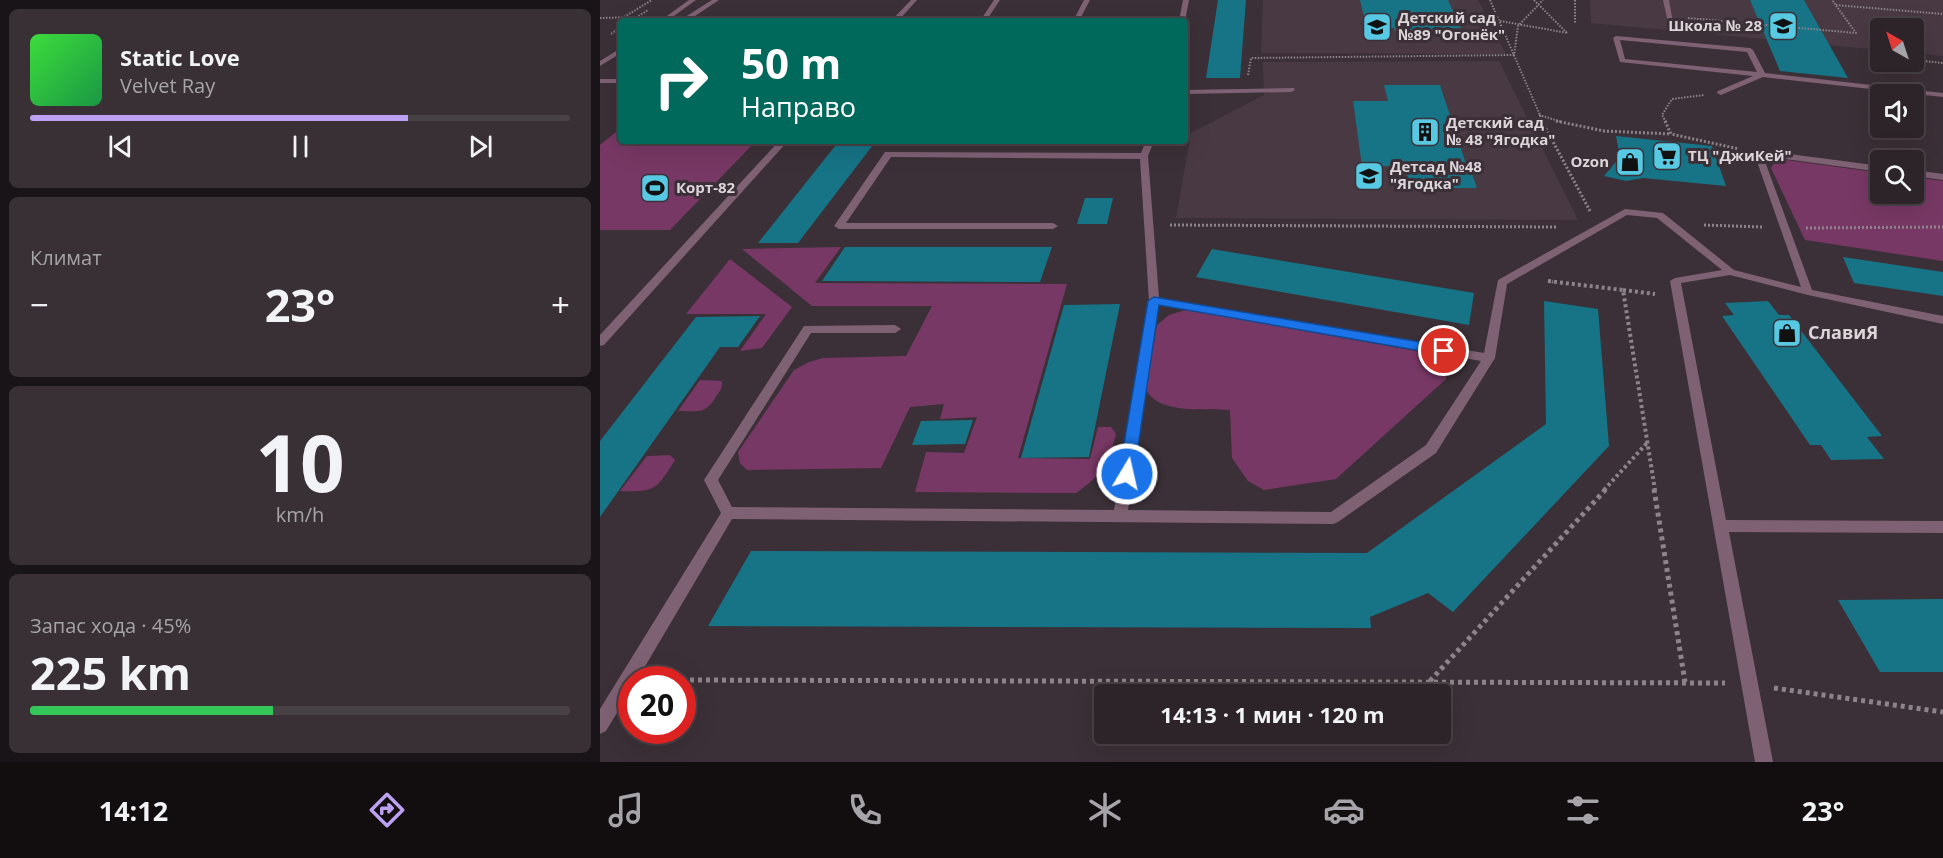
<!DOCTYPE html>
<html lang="ru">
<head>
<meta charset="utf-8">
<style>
  :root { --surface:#2c2429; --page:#383035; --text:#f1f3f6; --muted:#a6a4a8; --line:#484146; --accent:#bca0f2 }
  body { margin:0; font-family:"Open Sans",sans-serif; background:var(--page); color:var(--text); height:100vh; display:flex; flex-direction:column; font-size:22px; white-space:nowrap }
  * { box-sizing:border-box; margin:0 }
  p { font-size:20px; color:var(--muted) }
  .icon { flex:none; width:33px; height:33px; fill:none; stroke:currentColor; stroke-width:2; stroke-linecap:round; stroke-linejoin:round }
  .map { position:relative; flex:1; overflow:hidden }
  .drawer { display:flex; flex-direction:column; gap:9px; padding:9px; background:#181417; width:600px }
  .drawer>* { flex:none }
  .guide { position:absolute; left:18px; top:18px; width:570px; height:126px; border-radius:6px; box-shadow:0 6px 24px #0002,0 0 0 2px var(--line); background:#00695c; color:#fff; overflow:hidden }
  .needle { width:39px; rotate:321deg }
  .fabs { position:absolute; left:1270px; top:18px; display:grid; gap:12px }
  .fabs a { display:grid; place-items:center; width:54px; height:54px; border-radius:6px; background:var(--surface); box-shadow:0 6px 24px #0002,0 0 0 2px var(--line); font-size:30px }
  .speed { position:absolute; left:18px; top:666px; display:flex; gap:12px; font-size:30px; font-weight:700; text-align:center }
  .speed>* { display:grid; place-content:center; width:78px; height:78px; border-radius:50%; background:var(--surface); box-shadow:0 6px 24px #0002,0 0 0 2px var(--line); line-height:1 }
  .speed .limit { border:9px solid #d22; background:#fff; color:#111 }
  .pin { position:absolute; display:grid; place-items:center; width:51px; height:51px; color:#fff; margin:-26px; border:3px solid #fff; border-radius:50%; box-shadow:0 2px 6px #0007 }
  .me { position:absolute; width:66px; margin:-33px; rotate:9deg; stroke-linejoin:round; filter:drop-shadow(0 0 4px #0008) }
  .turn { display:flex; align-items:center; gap:21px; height:126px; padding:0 24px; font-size:27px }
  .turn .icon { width:78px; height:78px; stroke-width:2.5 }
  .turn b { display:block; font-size:42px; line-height:51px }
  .big { font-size:45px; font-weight:700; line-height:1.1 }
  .drawer .widget { flex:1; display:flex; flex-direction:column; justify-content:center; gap:9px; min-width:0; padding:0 21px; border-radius:9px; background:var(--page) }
  .drawer .dial { align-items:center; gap:0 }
  .dial b { font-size:78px; line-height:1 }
  .song { display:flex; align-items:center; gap:18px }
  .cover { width:72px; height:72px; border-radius:9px; background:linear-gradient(135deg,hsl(120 70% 55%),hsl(140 70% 35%)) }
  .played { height:6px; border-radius:3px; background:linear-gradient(90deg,var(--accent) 70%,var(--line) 70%) }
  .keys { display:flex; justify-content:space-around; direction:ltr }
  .heat { display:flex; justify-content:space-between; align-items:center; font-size:33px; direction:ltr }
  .charge { height:9px; border-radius:4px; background:linear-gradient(90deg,#34c759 45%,var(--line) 0) }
  .trip { position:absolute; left:494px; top:684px; width:357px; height:60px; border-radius:6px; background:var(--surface); box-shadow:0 6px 24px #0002,0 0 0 2px var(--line); font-weight:700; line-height:60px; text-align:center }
  .tab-bar { display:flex; height:96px; justify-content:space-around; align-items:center; background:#120e10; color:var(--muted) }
  .tab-bar .icon { width:42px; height:42px }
  .tab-bar .active { color:var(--accent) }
  .tab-bar b { font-size:27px; color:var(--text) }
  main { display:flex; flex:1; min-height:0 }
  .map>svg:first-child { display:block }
  .built { fill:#493943 }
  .green { fill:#783865 }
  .building { fill:#167486 }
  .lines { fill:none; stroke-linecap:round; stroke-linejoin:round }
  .path-far3 { stroke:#8d848a; stroke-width:2; stroke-dasharray:1.5 1.5; stroke-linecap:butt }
  .path-far2 { stroke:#8d848a; stroke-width:3; stroke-dasharray:2 2; stroke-linecap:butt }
  .path-far1 { stroke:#8d848a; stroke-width:4; stroke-dasharray:3 3; stroke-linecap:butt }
  .path { stroke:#8d848a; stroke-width:5; stroke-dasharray:4 4; stroke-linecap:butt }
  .lane { fill:#7f6174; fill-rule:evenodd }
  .street { fill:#7f6174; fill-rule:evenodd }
  .route { fill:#1a73e8; stroke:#114b97; stroke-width:1.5 }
  .labels { text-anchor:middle; stroke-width:6; stroke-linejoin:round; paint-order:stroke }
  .far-poi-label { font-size:15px; font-weight:bold; fill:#dcd5d9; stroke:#3b3037; text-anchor:start }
  .poi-label { font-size:18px; font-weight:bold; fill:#dcd5d9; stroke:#3b3037; text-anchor:start }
</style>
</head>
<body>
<main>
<section class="drawer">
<div class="widget">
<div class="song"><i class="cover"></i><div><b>Static Love</b><p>Velvet Ray</p></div></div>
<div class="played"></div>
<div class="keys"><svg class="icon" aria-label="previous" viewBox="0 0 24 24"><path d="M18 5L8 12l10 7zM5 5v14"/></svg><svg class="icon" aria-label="pause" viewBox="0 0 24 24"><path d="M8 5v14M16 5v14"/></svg><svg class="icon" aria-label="next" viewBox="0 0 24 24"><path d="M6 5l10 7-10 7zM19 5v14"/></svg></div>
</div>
<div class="widget"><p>Климат</p>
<div class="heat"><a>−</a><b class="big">23°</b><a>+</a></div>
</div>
<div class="widget dial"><b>10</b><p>km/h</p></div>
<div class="widget"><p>Запас хода · 45%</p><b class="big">225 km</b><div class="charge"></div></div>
</section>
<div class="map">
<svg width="1343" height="762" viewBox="0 0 1343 762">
  <rect width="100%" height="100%" fill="#3b3037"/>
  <path class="built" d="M663,0H878L906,54L661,53Z
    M990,0H1343V56L1314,53V28H1281V50L991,23Z
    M899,61L978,220L576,218L591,133L664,95L663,62Z"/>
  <path class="green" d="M21,128V141H156L70,230H0V145Z
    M1186,160L1281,173V194H1314V177L1343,181V261L1205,240L1171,168L1175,162Z
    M241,247L215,283L467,284L418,458L490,459L498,427H511L516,434C508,464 502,475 476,493L315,492L326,452L364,453L377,417L340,419L344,404L310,407L281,468L147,470L140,463L138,452L194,370L209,362L223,358L306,356L332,306H212L142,249Z
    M130,259L192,307L162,348L140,351L166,314H86Z
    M586,310L844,356L848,361L846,379L736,479L664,490L648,481L632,458L630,410C605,408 560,415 546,390L557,325L569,315Z
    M100,380L122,381C122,388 121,390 117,395C106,415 98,411 78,411Z
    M70,455L75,460C56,490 56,492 20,491L47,456Z"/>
  <path class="building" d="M618,0H646L640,78H606Z
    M760,0H848L861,28L795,31L794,28L767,29Z
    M1150,0H1204L1248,78L1180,71Z
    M784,85H840L866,164L869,165L877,188H810L805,166H762L753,101H788Z
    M1016,136L1112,146L1126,186L1043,178L1026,181L1004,176L1020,157Z
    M239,141H276L198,243H158Z
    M485,198H513L507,224H477Z
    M245,247H452L440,282L222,281Z
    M612,249L874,293L869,325L596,277Z
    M1243,257L1343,272V296L1254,283Z
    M944,301L998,309L1009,446L853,612L828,593L770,617L771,628L108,626L151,551L767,553L946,424Z
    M1168,301L1179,315H1189L1282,436L1267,437L1284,459L1231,460L1221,445H1210L1122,316L1134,315L1125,303Z
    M520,304L489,457L421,458L464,305Z
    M160,316L138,347H120L0,517V441L96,317Z
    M373,420L365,444L312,445L321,421Z
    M1343,599V672H1280L1238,600Z"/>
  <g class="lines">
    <path class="path-far3" d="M890,0L943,122
      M934,0L967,33
      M975,0V23
      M1236,5L1343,14
      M24,17L52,0
      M0,18L36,17
      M1088,18L1256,33L1232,0
      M31,21L48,10
      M900,21L968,33
      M11,34L21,27
      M1314,60L1343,63
      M648,75L651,58L914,55L918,26L943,0
      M939,115L962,122
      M1066,122L1062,115L1072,99L1104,95"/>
    <path class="path-far2" d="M942,121L990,211
      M956,121L1004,131L1071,134
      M1065,121L1071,134L1139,149
      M570,225L958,227
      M1104,225L1162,227
      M1206,228L1343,227
      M948,281L953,282"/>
    <path class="path-far1" d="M948,281L1023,290L1055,490
      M1023,290L1055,294
      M1004,490L1047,443"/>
    <path class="path" d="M1054,489L1085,682
      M82,680L1125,683
      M830,681L1006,489
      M1174,688L1343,712"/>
    <path class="lane" d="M112,0H119L89,20L60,21L85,17Z
      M394,0H400L386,21H380Z
      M484,0H490L479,21H473Z
      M583,0H589L585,21H579Z
      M1063,0H1069L1074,28L1069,27Z
      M1016,36L1150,48L1153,50L1165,73L1343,93V97L1163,77L1121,95L1117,93L1118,91L1153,76L1020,62L1013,38ZM1020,40L1147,52L1157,72L1025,59Z
      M0,79H21V83H0Z
      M694,88L695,90L691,92L585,94V90Z
      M546,141H554L548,156L559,298L884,353L898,280L1025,209L1063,213L1134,270L1201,287L1154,153L1158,150L1281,166V172L1163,156L1212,290L1343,316V324L1208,295L1130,275L1081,283L1126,520L1343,521V533L1129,532L1173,762H1155L1070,281L1075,278L1122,270L1057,218L1027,215L907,284L895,358L836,453L738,522L733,524L132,519L37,680H32V688L6,731L0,734V709L121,513L104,480L204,326L295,325L301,329L295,333H211L118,480L132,507L514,510L549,301L540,159L291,157L246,223H453L458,226L453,229H239L234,226L285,152L541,153ZM559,305L881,361L826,445L731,512L528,510Z
      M1314,170L1343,174V180L1314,176Z"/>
    <path class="street" d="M89,0H96L67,21H60Z
      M311,0H317L298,21H291Z
      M21,48V53L0,66V61Z
      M179,141H188L4,345L0,346V335Z"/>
  </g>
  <path class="route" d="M554,297L844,346L851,351L844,355L559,305L534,474L532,478H521L519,474L548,301Z"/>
  <defs>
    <g id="school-square" transform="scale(1.5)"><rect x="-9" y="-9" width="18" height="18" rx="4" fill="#57c9e2" stroke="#3b3037"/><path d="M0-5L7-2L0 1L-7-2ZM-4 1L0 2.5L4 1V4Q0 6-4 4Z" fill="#111"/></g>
    <g id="building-square" transform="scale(1.5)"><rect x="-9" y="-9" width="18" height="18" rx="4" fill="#57c9e2" stroke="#3b3037"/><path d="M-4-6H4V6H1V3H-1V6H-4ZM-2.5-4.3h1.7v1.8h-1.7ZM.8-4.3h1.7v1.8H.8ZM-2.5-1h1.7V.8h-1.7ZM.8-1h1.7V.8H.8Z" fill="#111"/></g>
    <g id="supermarket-square" transform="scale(1.5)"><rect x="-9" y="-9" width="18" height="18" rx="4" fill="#57c9e2" stroke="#3b3037"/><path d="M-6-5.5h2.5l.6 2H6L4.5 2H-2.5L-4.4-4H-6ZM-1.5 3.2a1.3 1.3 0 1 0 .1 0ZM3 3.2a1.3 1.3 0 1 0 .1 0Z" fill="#111"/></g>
    <g id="shop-square" transform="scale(1.5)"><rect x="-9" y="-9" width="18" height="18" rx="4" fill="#57c9e2" stroke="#3b3037"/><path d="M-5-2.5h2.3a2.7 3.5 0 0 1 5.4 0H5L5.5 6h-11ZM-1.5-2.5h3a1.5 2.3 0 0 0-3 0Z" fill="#111"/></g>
    <g id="stadium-square" transform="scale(1.5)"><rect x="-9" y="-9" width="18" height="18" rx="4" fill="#57c9e2" stroke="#3b3037"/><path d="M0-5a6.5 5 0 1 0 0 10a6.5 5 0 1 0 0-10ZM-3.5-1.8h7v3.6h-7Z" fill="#111"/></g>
  </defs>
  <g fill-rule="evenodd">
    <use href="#school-square" x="1183" y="26"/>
    <use href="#school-square" x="777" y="27"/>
    <use href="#building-square" x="825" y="132"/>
    <use href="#supermarket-square" x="1067" y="156"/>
    <use href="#shop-square" x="1030" y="162"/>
    <use href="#school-square" x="769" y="176"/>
    <use href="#stadium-square" x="55" y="188"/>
    <use href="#shop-square" x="1187" y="333"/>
  </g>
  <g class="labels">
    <g class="far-poi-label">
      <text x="798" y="23">Детский сад<tspan x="798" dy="17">№89 "Огонёк"</tspan></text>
      <text x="1162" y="31" text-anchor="end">Школа № 28</text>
      <text x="846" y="128">Детский сад<tspan x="846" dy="17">№ 48 "Ягодка"</tspan></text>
      <text x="1088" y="161">ТЦ "ДжиКей"</text>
      <text x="1009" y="167" text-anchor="end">Ozon</text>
      <text x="790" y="172">Детсад №48<tspan x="790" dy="17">"Ягодка"</tspan></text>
      <text x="76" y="193">Корт-82</text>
    </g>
    <g class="poi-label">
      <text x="1208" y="339">СлавиЯ</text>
    </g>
  </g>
</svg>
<div class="fabs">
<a><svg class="needle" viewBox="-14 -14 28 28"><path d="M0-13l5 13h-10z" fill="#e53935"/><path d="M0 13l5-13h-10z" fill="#a6a4a8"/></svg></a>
<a><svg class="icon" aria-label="sound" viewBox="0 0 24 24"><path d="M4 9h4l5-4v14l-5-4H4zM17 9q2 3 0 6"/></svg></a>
<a><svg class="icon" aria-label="search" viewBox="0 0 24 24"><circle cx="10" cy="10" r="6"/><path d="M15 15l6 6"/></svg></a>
</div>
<div class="speed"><div class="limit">20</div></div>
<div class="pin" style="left:844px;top:351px;background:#d93025"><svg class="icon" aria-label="arrive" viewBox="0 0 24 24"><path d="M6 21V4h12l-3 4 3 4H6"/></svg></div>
<svg class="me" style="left:527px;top:474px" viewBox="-20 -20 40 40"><circle r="17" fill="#1a73e8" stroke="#fff" stroke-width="3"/><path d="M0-11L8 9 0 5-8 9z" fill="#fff"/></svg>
<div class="trip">14:13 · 1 мин · 120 m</div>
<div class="guide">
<div class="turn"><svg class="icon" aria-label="right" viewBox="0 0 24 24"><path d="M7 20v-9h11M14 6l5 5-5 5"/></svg><div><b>50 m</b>Направо</div></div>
</div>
</div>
</main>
<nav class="tab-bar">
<b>14:12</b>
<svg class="icon active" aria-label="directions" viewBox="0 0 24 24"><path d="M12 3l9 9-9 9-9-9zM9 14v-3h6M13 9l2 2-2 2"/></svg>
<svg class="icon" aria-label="music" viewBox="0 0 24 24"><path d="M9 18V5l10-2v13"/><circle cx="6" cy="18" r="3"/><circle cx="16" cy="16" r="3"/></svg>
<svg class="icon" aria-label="phone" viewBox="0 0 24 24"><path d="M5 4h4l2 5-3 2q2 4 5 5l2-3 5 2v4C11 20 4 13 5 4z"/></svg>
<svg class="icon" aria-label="climate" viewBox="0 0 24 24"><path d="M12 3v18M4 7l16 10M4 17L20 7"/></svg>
<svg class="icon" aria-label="car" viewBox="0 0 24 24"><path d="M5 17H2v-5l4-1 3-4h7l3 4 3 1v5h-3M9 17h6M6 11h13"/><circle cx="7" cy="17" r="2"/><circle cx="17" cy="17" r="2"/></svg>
<svg class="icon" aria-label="filters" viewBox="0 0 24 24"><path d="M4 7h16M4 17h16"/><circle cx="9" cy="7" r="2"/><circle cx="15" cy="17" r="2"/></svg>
<b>23°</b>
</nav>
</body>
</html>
